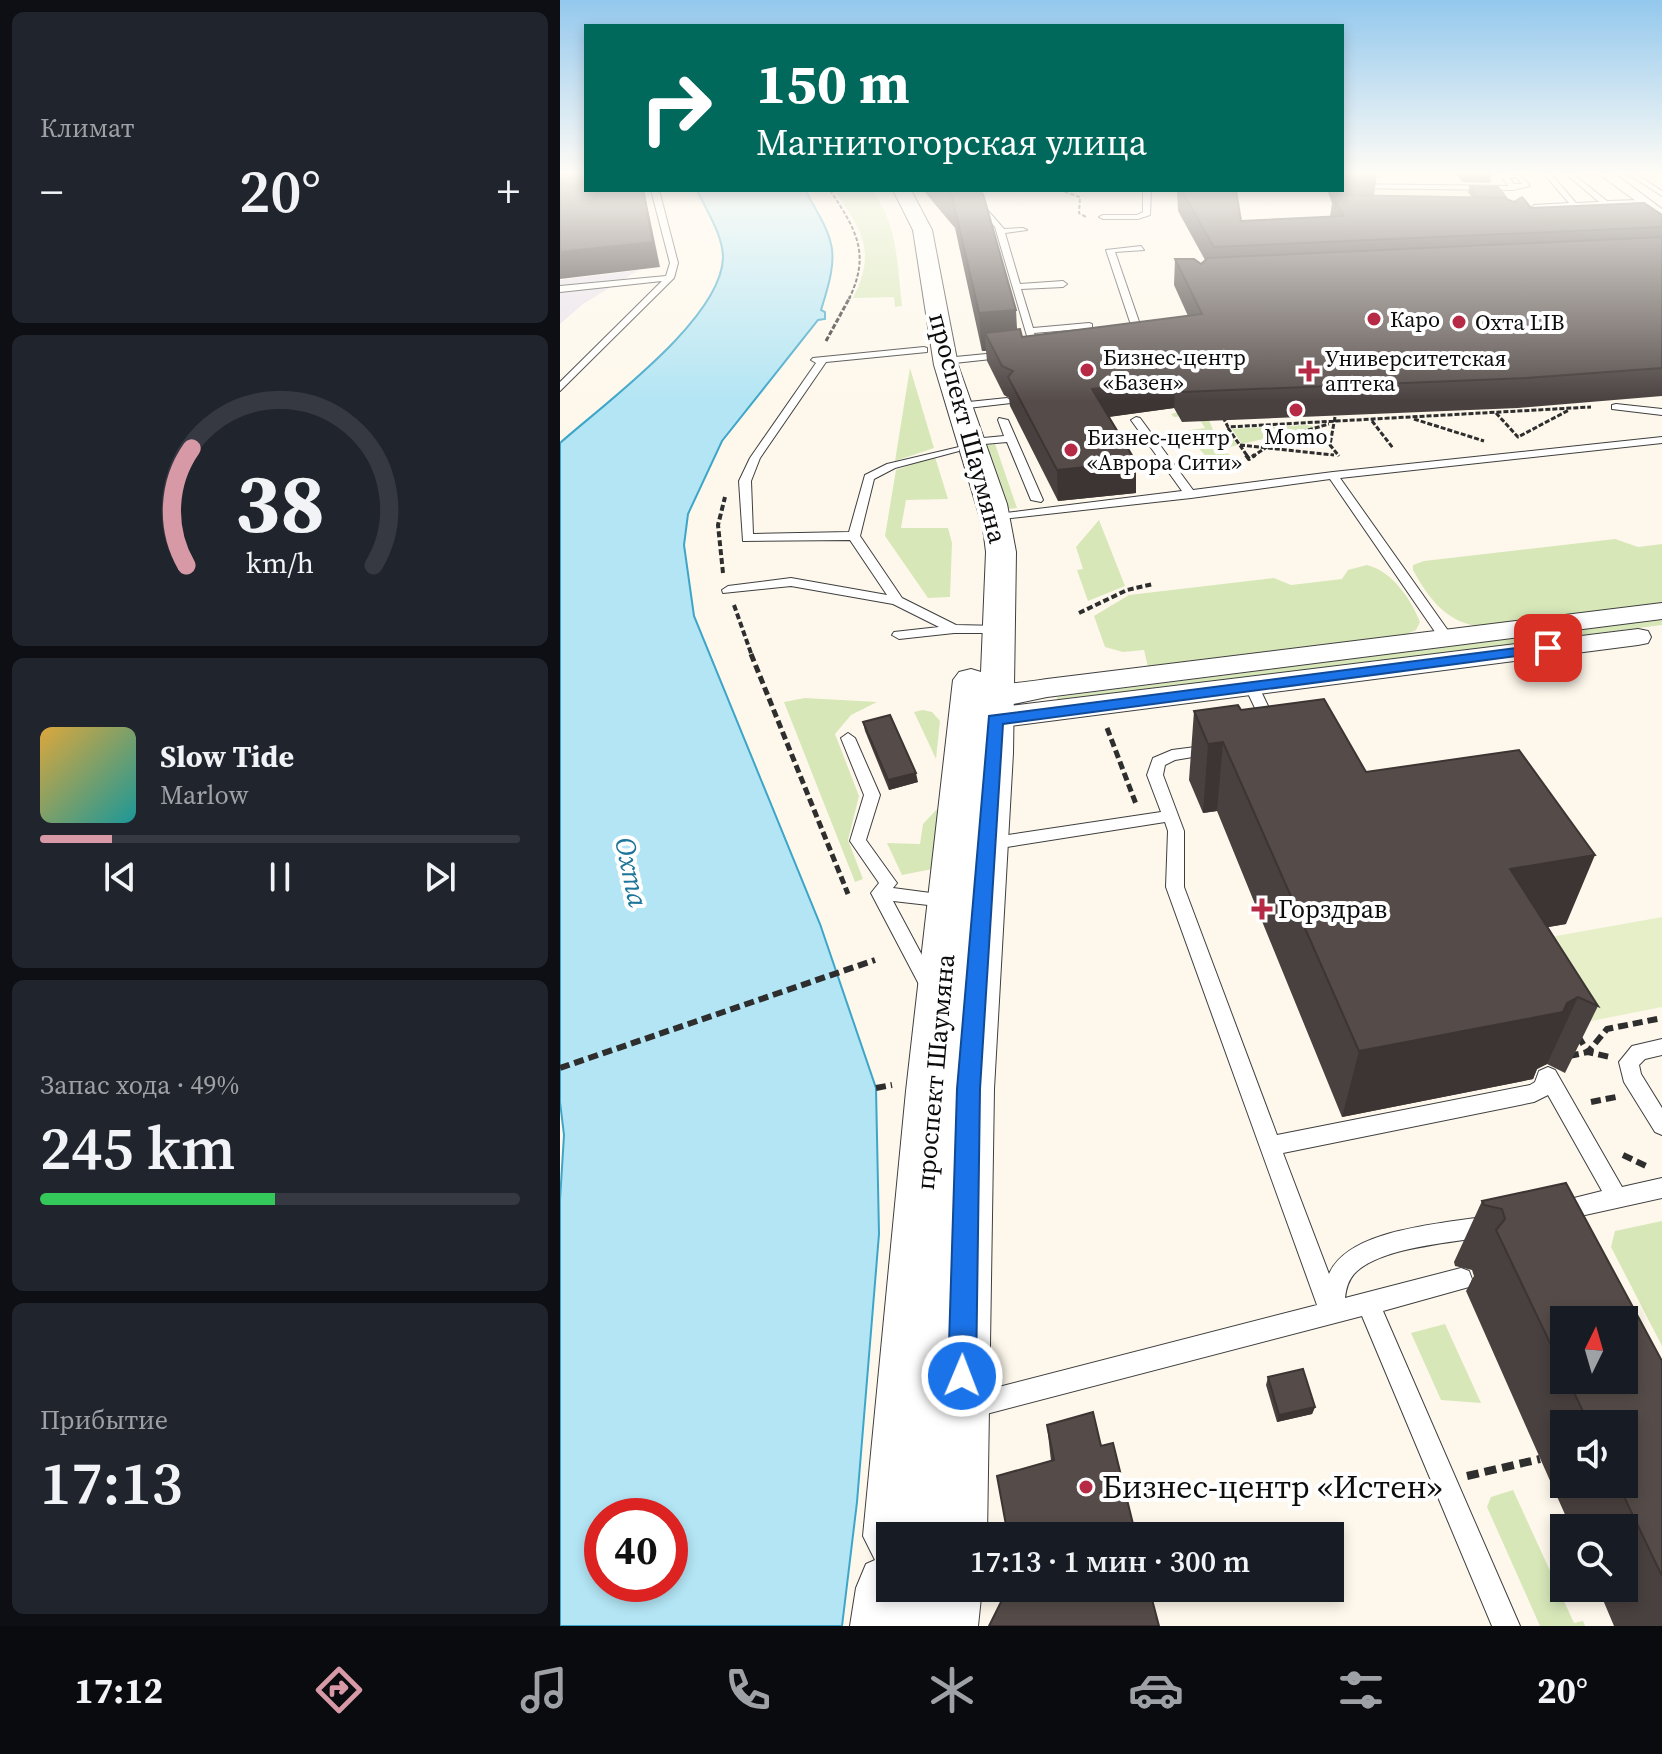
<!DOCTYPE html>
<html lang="ru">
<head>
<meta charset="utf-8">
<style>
  :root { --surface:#171b24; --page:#20242c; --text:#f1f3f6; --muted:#9ea1a6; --line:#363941; --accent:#d799a6 }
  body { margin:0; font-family:"Source Serif 4",serif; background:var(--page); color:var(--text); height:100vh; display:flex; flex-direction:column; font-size:30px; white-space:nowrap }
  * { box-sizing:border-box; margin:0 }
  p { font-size:26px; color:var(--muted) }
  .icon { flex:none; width:44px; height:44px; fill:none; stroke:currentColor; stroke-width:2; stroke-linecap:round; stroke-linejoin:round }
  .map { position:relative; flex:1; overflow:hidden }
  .sheet { display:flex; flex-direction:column; gap:12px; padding:12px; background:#0d0f14; width:560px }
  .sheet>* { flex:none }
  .top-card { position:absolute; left:24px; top:24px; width:760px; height:168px; border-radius:0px; box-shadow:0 4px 12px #0003; background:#00695c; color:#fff; overflow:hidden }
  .needle { width:52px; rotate:5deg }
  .buttons { position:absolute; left:990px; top:1306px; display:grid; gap:16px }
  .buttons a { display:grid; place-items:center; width:88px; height:88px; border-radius:0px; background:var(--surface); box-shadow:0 4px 12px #0003; font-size:40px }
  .speed { position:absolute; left:24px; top:1498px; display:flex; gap:16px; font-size:40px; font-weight:700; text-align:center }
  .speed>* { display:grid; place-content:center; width:104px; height:104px; border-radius:50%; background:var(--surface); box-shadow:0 4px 12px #0003; line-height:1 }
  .speed .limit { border:12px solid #d22; background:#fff; color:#111 }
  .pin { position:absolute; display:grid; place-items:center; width:68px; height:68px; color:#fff; margin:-34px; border-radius:16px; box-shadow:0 4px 12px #0006 }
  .me { position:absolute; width:88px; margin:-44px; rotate:1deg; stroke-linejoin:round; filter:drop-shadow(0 0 6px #0008) }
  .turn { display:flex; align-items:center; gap:28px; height:168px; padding:0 40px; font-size:36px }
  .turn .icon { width:104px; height:104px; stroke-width:2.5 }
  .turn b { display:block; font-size:56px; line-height:68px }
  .big { font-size:60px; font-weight:600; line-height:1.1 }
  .sheet .card { flex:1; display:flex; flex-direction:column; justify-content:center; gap:12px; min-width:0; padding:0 28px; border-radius:12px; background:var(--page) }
  .sheet .dial { align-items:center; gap:0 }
  .dial svg { height:208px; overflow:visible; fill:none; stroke:var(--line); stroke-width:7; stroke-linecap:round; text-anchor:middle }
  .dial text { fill:var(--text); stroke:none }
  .song { display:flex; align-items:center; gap:24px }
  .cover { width:96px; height:96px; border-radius:12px; background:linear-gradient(135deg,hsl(40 70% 55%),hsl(180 70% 35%)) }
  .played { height:8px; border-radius:4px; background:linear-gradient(90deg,var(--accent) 15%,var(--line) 15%) }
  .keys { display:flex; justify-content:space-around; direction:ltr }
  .heat { display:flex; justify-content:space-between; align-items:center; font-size:44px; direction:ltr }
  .charge { height:12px; border-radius:6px; background:linear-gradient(90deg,#34c759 49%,var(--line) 0) }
  .trip { position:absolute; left:316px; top:1522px; width:468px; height:80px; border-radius:0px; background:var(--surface); box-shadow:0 4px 12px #0003; font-weight:600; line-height:80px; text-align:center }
  .tab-bar { display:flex; height:128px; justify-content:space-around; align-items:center; background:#090b0e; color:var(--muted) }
  .tab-bar .icon { width:56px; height:56px }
  .tab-bar .current { color:var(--accent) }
  .tab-bar b { font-size:36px; color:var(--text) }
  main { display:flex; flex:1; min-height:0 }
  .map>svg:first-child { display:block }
  .industrial { fill:#e8e1eb }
  .green { fill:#d7e7b8 }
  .pitch { fill:#e7efc9 }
  .water { fill:#b3e5f4; stroke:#3da5c8; stroke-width:2; fill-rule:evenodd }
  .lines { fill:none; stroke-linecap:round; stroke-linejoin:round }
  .service-casing { stroke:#3f3f3f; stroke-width:2 }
  .minor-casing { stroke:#3f3f3f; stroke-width:2 }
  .tertiary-casing { stroke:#3f3f3f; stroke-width:2 }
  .path-far5 { stroke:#2e2e2e; stroke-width:2; stroke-dasharray:4 2; stroke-linecap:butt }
  .path-far4 { stroke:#2e2e2e; stroke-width:3; stroke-dasharray:5 2; stroke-linecap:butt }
  .path-far3 { stroke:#2e2e2e; stroke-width:4; stroke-dasharray:6 3; stroke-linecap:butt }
  .path-far2 { stroke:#2e2e2e; stroke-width:5; stroke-dasharray:8 4; stroke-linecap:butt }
  .path-far1 { stroke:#2e2e2e; stroke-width:6; stroke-dasharray:10 5; stroke-linecap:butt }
  .path { stroke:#2e2e2e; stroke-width:8; stroke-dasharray:12 6; stroke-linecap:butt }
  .service { fill:#fff; fill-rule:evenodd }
  .minor { fill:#fff; fill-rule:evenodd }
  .tertiary { fill:#fff; fill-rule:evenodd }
  .wall { fill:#49413f; fill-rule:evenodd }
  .shaded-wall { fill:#3c3533 }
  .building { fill:#554c49; stroke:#3c3533; stroke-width:2 }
  .route { fill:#1a73e8; stroke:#114b97; stroke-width:2 }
  .poi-dot { fill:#b72a45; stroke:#fff; stroke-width:3 }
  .labels { text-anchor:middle; stroke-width:8; stroke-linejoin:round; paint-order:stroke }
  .far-poi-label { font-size:22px; fill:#0c0c0c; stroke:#fff; text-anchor:start }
  .street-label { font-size:26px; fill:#0c0c0c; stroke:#fff }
  .poi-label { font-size:26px; fill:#0c0c0c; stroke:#fff; text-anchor:start }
  .water-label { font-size:28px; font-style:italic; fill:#1b7499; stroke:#fff }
  .near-poi-label { font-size:32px; fill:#0c0c0c; stroke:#fff; text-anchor:start }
</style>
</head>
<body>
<main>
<section class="sheet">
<div class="card"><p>Климат</p>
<div class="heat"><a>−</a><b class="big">20°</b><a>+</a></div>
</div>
<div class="card dial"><svg viewBox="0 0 100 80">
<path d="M14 69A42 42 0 1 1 86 69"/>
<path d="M14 69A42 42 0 0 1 16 24" stroke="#d799a6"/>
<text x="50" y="56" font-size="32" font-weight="700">38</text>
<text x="50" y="72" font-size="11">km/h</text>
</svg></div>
<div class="card">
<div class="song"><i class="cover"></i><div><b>Slow Tide</b><p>Marlow</p></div></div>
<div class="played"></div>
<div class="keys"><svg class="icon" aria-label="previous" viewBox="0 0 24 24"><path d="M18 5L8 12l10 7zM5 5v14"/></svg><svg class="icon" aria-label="pause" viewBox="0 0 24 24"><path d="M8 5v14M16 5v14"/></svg><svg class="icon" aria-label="next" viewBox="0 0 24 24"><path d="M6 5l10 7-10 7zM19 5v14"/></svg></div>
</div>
<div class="card"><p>Запас хода · 49%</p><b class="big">245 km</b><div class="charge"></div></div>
<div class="card"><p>Прибытие</p><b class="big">17:13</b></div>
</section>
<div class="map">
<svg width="1102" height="1626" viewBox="0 0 1102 1626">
  <rect width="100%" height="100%" fill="#fef8ec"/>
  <path class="industrial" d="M79,270L23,304L0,324V280Z"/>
  <path class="green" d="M274,190H312C338,225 337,264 342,306L335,307L334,297L293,298C317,251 302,230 274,190Z
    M350,368L374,448L335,461Z
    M643,405L653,430H667L677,445L667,448L664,452L683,461L653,464L623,431L645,428L637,415L614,417L611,414Z
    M747,425L755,427L682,444L672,429Z
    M435,444L457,508L448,509L427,445Z
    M375,457L388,499L346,500L341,528H388L392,543L390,597L368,598L325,536L336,470Z
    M539,520L565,586L528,601L517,570L523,569L516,547Z
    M1055,539L1078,547L1102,544V603L916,626C884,620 868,597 853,570V565L864,561Z
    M807,565C832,571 851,599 860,622L856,630L845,635L588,667L584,650L563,652L545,647L534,616L569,595L714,578L731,585L782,579L788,570Z
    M1102,619V625L498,702L497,697Z
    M245,698L317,702L291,715L275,734L299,796L288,840L303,879L295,882L224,702Z
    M363,710L372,712L380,721L376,759L354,712Z
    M377,809V868L342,875L327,843L360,844L363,824Z
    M1102,1221V1346L1051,1247L1055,1231Z
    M885,1324L921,1403L881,1400L851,1333Z
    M953,1490L1014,1623L1023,1621L1025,1626H980L927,1507L931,1497Z"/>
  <path class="pitch" d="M811,189L933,190L948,211L820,210Z
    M1102,917V1007L1001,1027L951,944Z"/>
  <path class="water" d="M137,190H245C276,244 280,250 261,310L265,312V319L258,320L162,441L128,514L124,545L134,616L260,924L316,1088L319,1234L297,1502L282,1626H0V1200L4,1135L0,1102V443C45,403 161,319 163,258C163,235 146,210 137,190ZM42,1516H110V1584H42Z"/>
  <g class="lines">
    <g class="service-casing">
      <path id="service" d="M940,174L961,175L970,186L953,190L782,188V184L948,186ZM949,178H957L962,184H954Z
        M984,174H991L1016,203L1039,202L1006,174H1013L1047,201L1082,200L1086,202L971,209L974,205L1009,203Z
        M1068,174H1076L1102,191V196Z
        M91,190H99L118,263L114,278L0,391V382L102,281L0,292V286L106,276L110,263Z
        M402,190H410L444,229L463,228L467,230L445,233L460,284L503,281L507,284L503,287L461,289L473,328L529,323L532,324V328L474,333L480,351L472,353L435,227Z
        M583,190H591L590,215L578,219H543L539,217L543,215H577L583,212Z
        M581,246L584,250L555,252L585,339L577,342L572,339L575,337L546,250Z
        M364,347L367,348V352L266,362L200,458L191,481L193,534L289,532L305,475L327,464L399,447V451L335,468L314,479L300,536L342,598L396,625L439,626L446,630L444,633H394L339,639L332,635L334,632L379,627L333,604L231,586L163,593L162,590L168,586L231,578L327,595L290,540L183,541L179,481L190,458L256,363L251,360L253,358Z
        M447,352L450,353V357L385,364L380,361L385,358Z
        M447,398L452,401L451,403L399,409L394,406L399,403Z
        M1056,404L1102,409V415L1052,409V405Z
        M576,417L580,418L633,490L773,472L1102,437V443L780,478L894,639L887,643L882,642L770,479L631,498L433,520L431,518L437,514L622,491L571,420Z
        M439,418L448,420L483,500L481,502L471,500L447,442L413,445L408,442L413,439L444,436L438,420Z
        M692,683L699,687L717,725L715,728L710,730L703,725L685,687Z
        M288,733L295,738L320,795L306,840L334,879L337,883L333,888L386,895L392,896L395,901L392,906L386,907L333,901L379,987L377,992L370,994L363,992L311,893L319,883L290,841L304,795L281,738Z
        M651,745L656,747L659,750L656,753L615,760L605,765L603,775L624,831V887L717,1135L970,1085L975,1082L979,1071L988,1067L995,1070L1062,1187L1102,1178V1198L998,1221L990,1218L987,1211L990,1204L1042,1191L988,1095L974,1102L723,1153L769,1274C789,1228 884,1224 928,1216L936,1219L939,1226L936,1233L928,1236C892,1243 819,1247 794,1274C788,1281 786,1289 785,1298L901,1268L909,1271L912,1279L909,1287L823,1311L960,1626H932L802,1316L411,1418L402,1415L399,1406L402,1397L411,1394L757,1305L606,887L608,831L605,822L428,850L420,844L428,838L601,812L587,775L593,758L612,750Z
        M1102,1039V1055L1085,1059L1079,1065L1081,1074L1102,1108V1135L1095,1132L1064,1082L1059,1062L1072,1046Z"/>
    </g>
    <g class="minor-casing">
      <path id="minor" d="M1039,174H1055L1102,209V220Z
        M1102,603V619L487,697L434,708L1078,629L1088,631L1091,637L1088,643L1078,645L435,728L401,715L396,709C413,683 459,684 487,679Z"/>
    </g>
    <g class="tertiary-casing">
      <path id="tertiary" d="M333,190H351L372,230L398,365L447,504L456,552L453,753L434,1089L427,1536H330V1588H422L418,1626H290L296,1588L306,1564L315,1560L303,1536L346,1091L393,680L399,672L411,669L421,672L426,552L423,528L374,365L353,230Z"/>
    </g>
    <path class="path-far5" d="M270,190C296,230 311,253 289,299
      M499,190L520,197L519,213L526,217"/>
    <path class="path-far4" d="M266,341L290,297
      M936,413L958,437L1009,410
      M663,417L668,427L1031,407
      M775,417L770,445L779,456
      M854,419L924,441
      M812,421L833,448
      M668,428L688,457
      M680,445L774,455
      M692,457L720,438L769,424"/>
    <path class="path-far3" d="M686,455L689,459L695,455
      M163,573L158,525L165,497
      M174,605L192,656
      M519,613L567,590L593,584"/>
    <path class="path-far2" d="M191,654L288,894
      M547,728L576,804"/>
    <path class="path-far1" d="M1018,1036L1028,1052L1047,1029L1102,1018
      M1009,1056L1028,1052L1050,1057
      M0,1068L315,960
      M316,1088L332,1085
      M1031,1102L1056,1097
      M1063,1155L1086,1166"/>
    <path class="path" d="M907,1476L980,1459"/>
    <use href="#service" class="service"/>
    <use href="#minor" class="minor"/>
    <use href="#tertiary" class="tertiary"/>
  </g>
  <path class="wall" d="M782,174H817L814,196L912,197L908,192L910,186L971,208L1102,215V396L958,408L622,422L614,408L549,417L576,462V493L498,501L450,406L449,398L444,395L427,361L426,351H422L395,228L363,190H419L457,329L462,337L628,316L614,285L615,259L641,264L645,260L618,211L617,190H676L681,221L770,217L772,203L767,190H782Z
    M897,174H932L930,183L902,182Z
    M681,710L806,772L1006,924L988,927L1038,1006L1005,1073L987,1064L977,1069L973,1079L782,1117L657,811L643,813L629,780L634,711Z
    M303,722L358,782L329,790L305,731Z
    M1006,1183L1102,1361V1626H1054L1038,1588H1064V1528H1011L906,1291L914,1276L912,1270L895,1266L894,1262L922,1201ZM1004,1320L1064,1380H1004ZM1004,1424H1064V1484H1004Z
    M708,1377L755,1407L752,1414L717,1422L706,1385Z
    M487,1425L541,1446L491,1461Z"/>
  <path class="shaded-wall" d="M782,174H785L780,209L776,203L778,190H782Z
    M83,190H84L100,267L0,279V252Z
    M456,310L458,347L425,333L426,351H422L419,313Z
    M616,378L614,408L532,419V389Z
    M576,462V493L498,501L497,470Z
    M663,742L657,811L643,813L648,744Z
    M356,773L358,782L329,790L328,780Z
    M1035,855L1006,924L926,938L950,869Z
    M1018,997L987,1064L977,1069L973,1079L782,1117L799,1051L1007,1003Z
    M755,1407L752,1414L717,1422L719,1415Z"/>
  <path class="building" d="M0,174H26V190H83L93,242L0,252Z
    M910,186L938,187L948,200L944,198L917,197Z
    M387,190H419L423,194L456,310L419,313L392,196Z
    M621,190H676L681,221L784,216L772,196L780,195L944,198L954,202L962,197L971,208L1084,203L1102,215V227L654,247Z
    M1102,237V368L966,378L623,392L616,378L532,389L576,462L497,470L448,377L453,371L442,366L425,333L460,329L462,337L642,314L615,259H634L641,264L648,258Z
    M764,699L806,772L959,750L1035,855L950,869L1038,1006L1018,997L1007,1003L1003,1012L799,1051L663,742L648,744L634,711L678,705L681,710Z
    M330,715L356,773L328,780L303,722Z
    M1006,1183L1102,1361V1576L1058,1484H1064V1424H1029L1008,1380H1064V1320H1004V1372L936,1230L945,1219L942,1209L924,1205L922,1201Z
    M743,1369L755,1407L719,1415L708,1377Z
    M533,1412L541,1446L553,1443L576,1536H448L437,1476L494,1460L487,1425Z
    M448,1588H589L599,1626H429Z"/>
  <linearGradient id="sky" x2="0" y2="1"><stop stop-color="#93c8ed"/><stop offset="0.43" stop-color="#fffcf6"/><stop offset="1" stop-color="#fffcf6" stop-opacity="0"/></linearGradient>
  <rect width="1102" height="402" fill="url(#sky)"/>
  <path class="route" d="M988,644L994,645V651L443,724L420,1089L416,1376L411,1386L402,1390L392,1386L388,1376L397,1089L429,716Z"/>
  <g class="poi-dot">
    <circle cx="814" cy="319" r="8"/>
    <circle cx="899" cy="322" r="8"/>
    <circle cx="527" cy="370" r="8"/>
    <path d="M745 359h8v8h8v8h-8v8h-8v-8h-8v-8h8z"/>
    <circle cx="736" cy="410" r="8"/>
    <circle cx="511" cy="450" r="8"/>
    <path d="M698 897h8v8h8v8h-8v8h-8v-8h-8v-8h8z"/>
    <circle cx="526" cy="1487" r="8"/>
  </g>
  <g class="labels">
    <g class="far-poi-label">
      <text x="830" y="327">Каро</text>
      <text x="915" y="330">Охта LIB</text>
      <text x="543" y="365">Бизнес-центр<tspan x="543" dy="25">«Базен»</tspan></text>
      <text x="765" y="366">Университетская<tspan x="765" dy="25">аптека</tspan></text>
      <text x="736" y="444" text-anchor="middle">Momo</text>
      <text x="527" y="445">Бизнес-центр<tspan x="527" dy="25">«Аврора Сити»</tspan></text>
    </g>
    <g class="street-label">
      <text transform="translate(408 428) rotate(75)" y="9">проспект Шаумяна</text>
      <text transform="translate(375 1072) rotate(-85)" y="9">проспект Шаумяна</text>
    </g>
    <g class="poi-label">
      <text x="718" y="918">Горздрав</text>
    </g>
    <g class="water-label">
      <text transform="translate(72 872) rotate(78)" y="10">Охта</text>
    </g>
    <g class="near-poi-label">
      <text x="542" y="1498">Бизнес-центр «Истен»</text>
    </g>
  </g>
</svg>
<div class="buttons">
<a><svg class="needle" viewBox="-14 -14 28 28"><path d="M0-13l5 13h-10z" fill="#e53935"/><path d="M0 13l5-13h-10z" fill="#9ea1a6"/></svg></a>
<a><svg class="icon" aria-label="sound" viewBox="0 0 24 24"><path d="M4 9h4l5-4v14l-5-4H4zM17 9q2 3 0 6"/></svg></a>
<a><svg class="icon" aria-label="search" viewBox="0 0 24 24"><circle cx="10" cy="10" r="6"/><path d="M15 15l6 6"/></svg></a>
</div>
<div class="speed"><div class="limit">40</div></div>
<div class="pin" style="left:988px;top:648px;background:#d93025"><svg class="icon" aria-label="arrive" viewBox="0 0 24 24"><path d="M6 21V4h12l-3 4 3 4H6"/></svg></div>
<svg class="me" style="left:402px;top:1376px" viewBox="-20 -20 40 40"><circle r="17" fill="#1a73e8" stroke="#fff" stroke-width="3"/><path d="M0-11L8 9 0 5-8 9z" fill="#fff"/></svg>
<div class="trip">17:13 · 1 мин · 300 m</div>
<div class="top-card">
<div class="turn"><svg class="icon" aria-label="right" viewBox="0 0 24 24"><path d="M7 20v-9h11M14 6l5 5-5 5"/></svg><div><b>150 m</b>Магнитогорская улица</div></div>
</div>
</div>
</main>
<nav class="tab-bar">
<b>17:12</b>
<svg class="icon current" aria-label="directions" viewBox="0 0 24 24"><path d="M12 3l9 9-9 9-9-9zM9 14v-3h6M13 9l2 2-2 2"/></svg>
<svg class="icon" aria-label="music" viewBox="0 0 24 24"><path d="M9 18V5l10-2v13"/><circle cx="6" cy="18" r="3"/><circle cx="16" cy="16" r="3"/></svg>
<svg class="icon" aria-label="phone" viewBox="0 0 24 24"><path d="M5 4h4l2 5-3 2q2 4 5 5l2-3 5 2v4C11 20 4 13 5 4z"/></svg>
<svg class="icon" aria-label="climate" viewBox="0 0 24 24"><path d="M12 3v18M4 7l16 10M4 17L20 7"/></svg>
<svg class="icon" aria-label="car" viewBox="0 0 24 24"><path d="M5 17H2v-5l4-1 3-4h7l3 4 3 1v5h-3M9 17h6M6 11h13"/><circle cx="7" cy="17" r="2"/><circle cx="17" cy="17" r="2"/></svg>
<svg class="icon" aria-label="filters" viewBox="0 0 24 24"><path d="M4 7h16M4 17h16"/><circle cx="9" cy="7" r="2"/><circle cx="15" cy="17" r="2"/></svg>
<b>20°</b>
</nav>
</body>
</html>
